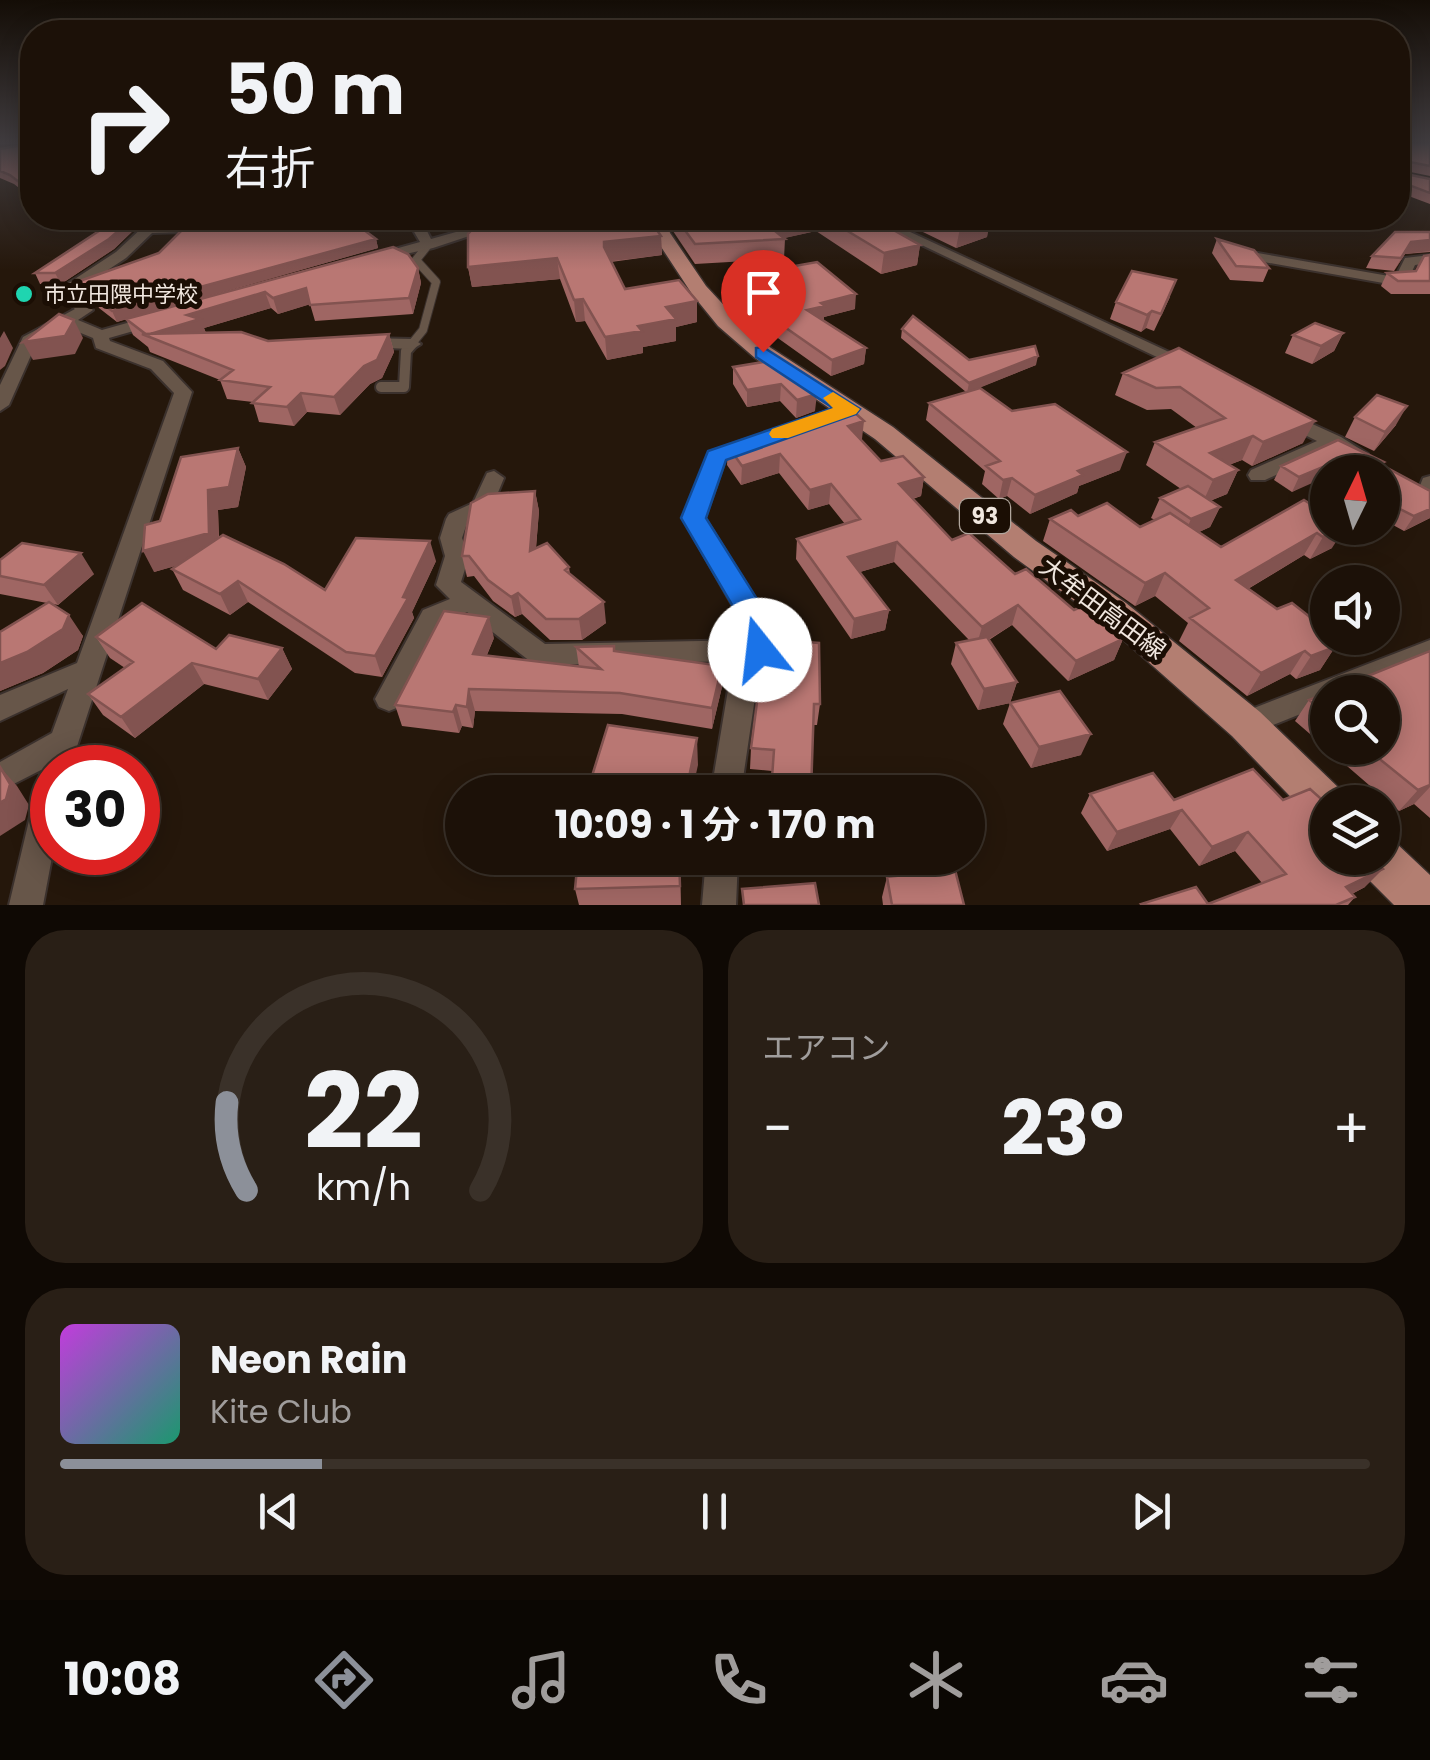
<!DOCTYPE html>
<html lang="ja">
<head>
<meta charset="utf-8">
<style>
  :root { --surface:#1c1108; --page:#291f16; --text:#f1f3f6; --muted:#a09d9c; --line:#3a3129; --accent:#8c9099 }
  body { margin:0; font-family:Poppins,"Noto Sans JP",sans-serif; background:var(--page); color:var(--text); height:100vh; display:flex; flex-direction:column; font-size:38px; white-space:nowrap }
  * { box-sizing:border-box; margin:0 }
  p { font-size:32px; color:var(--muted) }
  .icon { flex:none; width:55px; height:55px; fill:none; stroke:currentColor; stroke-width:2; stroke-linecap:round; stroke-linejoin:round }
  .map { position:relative; height:905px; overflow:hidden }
  .panel { display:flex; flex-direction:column; gap:25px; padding:25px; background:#0f0904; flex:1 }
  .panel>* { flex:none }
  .guide { position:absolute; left:20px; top:20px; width:1390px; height:210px; border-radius:40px; box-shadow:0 5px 25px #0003,0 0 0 2px var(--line); background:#1c1108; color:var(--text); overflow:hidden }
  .needle { width:65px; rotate:5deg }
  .tools { position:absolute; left:1310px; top:455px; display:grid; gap:20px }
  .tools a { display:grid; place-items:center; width:90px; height:90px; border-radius:50%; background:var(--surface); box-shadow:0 5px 25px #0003,0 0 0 2px var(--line); font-size:50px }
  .speed { position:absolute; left:30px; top:745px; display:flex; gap:20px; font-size:50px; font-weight:700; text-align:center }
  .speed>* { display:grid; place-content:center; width:130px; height:130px; border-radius:50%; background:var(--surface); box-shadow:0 5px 25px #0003,0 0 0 2px var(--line); line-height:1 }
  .speed .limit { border:15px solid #d22; background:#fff; color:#111 }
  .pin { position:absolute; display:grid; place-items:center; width:85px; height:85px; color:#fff; margin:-102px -42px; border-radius:50% 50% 50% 0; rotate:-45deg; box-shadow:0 0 10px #0007 }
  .pin .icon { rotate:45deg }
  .me { position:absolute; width:110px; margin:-55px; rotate:344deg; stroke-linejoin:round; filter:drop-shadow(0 0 8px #0008) }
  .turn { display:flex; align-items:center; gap:35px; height:210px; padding:0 40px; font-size:45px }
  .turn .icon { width:130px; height:130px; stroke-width:2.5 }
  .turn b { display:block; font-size:70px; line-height:85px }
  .big { font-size:75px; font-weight:700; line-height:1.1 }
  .panel .tile { flex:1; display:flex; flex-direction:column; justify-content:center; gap:15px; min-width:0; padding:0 35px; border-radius:40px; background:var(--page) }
  .panel .dial { align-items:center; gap:0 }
  .dial svg { height:260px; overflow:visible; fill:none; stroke:var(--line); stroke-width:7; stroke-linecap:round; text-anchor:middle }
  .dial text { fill:var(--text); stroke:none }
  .song { display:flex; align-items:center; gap:30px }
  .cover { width:120px; height:120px; border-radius:15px; background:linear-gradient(135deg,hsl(290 70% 55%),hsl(160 70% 35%)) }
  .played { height:10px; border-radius:5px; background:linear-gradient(90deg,var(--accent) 20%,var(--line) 20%) }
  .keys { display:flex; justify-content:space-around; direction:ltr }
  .heat { display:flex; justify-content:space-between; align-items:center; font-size:55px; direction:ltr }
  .panel .tiles { flex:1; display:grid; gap:25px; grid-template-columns:1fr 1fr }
  .tile:last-child { grid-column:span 2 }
  .trip { position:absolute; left:445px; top:775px; width:540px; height:100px; border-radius:50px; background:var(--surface); box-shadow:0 5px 25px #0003,0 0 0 2px var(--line); font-weight:700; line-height:100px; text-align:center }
  .menu { display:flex; height:160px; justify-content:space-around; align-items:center; background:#0b0703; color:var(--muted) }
  .menu .icon { width:70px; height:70px }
  .menu .active { color:var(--accent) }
  .menu b { font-size:45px; color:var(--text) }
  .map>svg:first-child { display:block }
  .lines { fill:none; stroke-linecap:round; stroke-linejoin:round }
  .service-far1-casing { stroke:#3b312d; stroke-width:10 }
  .service-casing { stroke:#3b312d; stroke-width:14 }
  .minor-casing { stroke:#3b312d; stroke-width:4 }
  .primary-casing { stroke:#3b312d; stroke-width:3 }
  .service-far1 { stroke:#675649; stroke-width:8 }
  .service { stroke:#675649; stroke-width:10 }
  .minor { fill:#675649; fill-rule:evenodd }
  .primary { fill:#b37e71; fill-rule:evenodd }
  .wall { fill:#9f6663 }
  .shaded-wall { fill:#825350 }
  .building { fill:#b97773; stroke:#825350; stroke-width:2.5 }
  .route { fill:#1a73e8; stroke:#114b97; stroke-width:2.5 }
  .slow { fill:#f59e0b }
  .poi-dot { fill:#1fd5b0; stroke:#1b0e04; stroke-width:4 }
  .labels { text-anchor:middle; stroke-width:10; stroke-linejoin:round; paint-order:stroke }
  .far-poi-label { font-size:22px; fill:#f1e7df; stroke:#1b0e04; text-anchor:start }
  .shield { fill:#1b0e04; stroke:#b1a69d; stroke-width:2.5 }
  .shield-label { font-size:22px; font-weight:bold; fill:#f1e7df }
  .street-label { font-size:25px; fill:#f1e7df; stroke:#1b0e04 }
</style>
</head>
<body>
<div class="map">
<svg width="1430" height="905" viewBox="0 0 1430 905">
  <rect width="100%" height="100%" fill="#25170b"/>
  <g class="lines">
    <g class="service-far1-casing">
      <path id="service-far1" d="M410,346L423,330L436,282L416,260L428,245"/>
    </g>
    <g class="service-casing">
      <path id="service" d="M381,387H404L406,351L412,344"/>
    </g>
    <g class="minor-casing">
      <path id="minor" d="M144,218H156L157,225L212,223L218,227L212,231L152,233L126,258L73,293L93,310L78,320L102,330L152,316L158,318V324L109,338L110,341L163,361L192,392L70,768H52L53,852L43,905H9L41,770L0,791V762L52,733L68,689L0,721V695L77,663L174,393L151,369L96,348L93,338L66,327L36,344L9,405L0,411V385L23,337L75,309L58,296V290L116,252L144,226Z
        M426,218H439L427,231L431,239L506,218H524L433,248L373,261V255L420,242L413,230Z
        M865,218H880L1195,364L1186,369L1180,368Z
        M1235,249L1389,276L1397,274L1405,258L1430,255V263L1415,265L1408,280L1389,284L1230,256L1228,253Z
        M364,338L413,339L421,344L413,349L358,347V339Z
        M1286,412L1341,437L1368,454L1358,460L1333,449L1265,480H1251L1248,475L1251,470L1317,441L1279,422L1277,418L1279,414Z
        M753,437L763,443L760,447L725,460L705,518L779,637L757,684L741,792H711L729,684L741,661L540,665L531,662L467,612L441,624L399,707L389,711L379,707L375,699L423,610L450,599L436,585L445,556L440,538L446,519L449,514L473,503L487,473L494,471L504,478L490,512L467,523L462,538L469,556L461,582L545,644L752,640L683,518L709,452Z
        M1430,476V499L1428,500L1417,493L1423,478Z
        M1430,640V661L1354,692H1328V703L1246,736L1236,733L1232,724L1236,715Z
        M706,858H738L736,905H702Z"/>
    </g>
    <g class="primary-casing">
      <path id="primary" d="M650,218H666L670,233L706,286L734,316L771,348L893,427L1036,541L1126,603L1260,712L1343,792L1348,802H1328V826L1313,820L1232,736L1102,621L1014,557L875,439L755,358L718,326L692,294L652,233Z
        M1382,837L1395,842L1430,875V905H1394L1363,874L1357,858H1382Z"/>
    </g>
    <use href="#service-far1" class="service-far1"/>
    <use href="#service" class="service"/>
    <use href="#minor" class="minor"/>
    <use href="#primary" class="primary"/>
  </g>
  <path class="wall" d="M32,143V198L14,184L0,178V149Z
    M1398,143H1430V176L1401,170V173L1430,179V204L1398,192Z
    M94,218H141L140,224L114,249L61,284H40L35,273L101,230Z
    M207,218H342V219L376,239L378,248L199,299L418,268L421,283L413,314L315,321L310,304L278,314L271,308L204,328L206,333L268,341L389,334L394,352L382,378L370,384L340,415L307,412L294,426L259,422L253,402L227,399L220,380L150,352L148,347L133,335L126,319L117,322L99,308L95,297H84L79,293L74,283L251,224L257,220L254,218L207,220Z
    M669,218H872L920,245L917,265L881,274L816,231L784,238L785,239L784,259L695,264L673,231Z
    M894,218H989L987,237L956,248Z
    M1430,232V252L1405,254L1394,271L1366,268L1372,256Z
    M661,236L662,255L611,262L625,289L697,322L676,327V341L643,347V353L607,360L585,321L576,322L560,279L472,287L468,267Z
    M1217,239L1269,268L1263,282L1230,280L1212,253Z
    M1430,255V294H1391L1381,286L1387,273L1416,271Z
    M726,278L855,309L824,317V321L866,348L864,364L831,376L730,304V296L726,292Z
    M1170,297L1154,331L1146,328L1141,332L1110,319L1116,302Z
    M902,329L969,360L1036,365L978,388L1012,411L1120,470L1079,486L1077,493L1030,514L1007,496L999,499L982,484L985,471L926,420L929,403L966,392L901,338Z
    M1343,333L1334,351L1312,364L1285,353L1293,335Z
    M1179,348L1303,443L1252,466L1242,460L1229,465L1238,470L1227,494L1210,501L1220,507L1210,527L1199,532L1221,547L1304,500L1332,548L1310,559L1304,555L1248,589L1277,609L1320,634L1335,647L1320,670L1296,679L1290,674L1247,696L1179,641L1188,623L1155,596L1135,606L1043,541L1050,519L1078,516L1140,527L1155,520L1151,518L1160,498L1181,489L1146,465L1155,442L1197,428L1171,409L1147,410L1115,395L1123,373Z
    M763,362L815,411L796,418L780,401L747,407L733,384V367Z
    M1355,417L1396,425L1374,451L1345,437Z
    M861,439L881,461L924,477L921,496L913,499L952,540L1015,574L1123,639L1114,660L1068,681L1012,625L989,640L1017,682L1010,703L978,710L951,664L956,643L969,640L894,562L860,572L889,610L885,630L851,639L796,559L797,539L845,524L829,504L808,510L779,473L741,485L727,465L728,446Z
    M1338,440L1384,462L1382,465L1430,518L1404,531L1382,519V472H1328L1292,492L1274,480L1281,466Z
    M238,448L246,467L238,507L218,510L219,537L325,590L436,561L412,612L414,618L382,677L355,673L248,602L230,615L183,590L172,569L178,565L154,572L160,521Z
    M535,491L539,511L536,548L569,567L570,574L606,623L582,640H550L522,614L515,617L493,601L474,576L467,577L462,556Z
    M0,560L94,574L58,605L53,604L83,636L78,650L43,673L0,691V632L47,603L0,594Z
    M96,637L216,649L282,648L292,669L268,700L204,684L135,738L103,715L88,694L125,668L110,658Z
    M494,638L487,655L579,667L576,647L614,646L615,651L722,687L712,729L622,714L475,711L473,728L462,726L459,733L402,726L395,705Z
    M1430,651V818L1414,804L1399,811L1295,721L1309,700L1328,693V748H1382Z
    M762,664L820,704L817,725H813L772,771L750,769L751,748Z
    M1010,703L1081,755L1031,768L1003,724Z
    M1253,769L1365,887L1352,894L1355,897L1348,905H1140L1141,904H1208L1262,883L1235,851L1199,866L1170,829L1107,851L1081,813L1090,794L1174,800Z
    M680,858L681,905H579L575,889Z
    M741,858H814L812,871L741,866Z
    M875,858H952L964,905H883L882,897L887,877L878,876Z"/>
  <path class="shaded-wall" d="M133,218H141L140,224L114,249L61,284L55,273Z
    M792,218H818L816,231L776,240L765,223Z
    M991,218L987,237L956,248L960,228Z
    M661,236L662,255L605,262L604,242Z
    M376,239L378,248L117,322L112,311Z
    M1430,240V251L1405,254L1394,271L1411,242Z
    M920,245L917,265L881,274L884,253Z
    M557,258L560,279L472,287L468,267Z
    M418,268L421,283L413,314L409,298Z
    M306,288L311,304L278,314L273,298Z
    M265,292L271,308L204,328L207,336H147L187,315Z
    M856,294L855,309L824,317V322L807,310L821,303Z
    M583,299L585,321L576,322L574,300Z
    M697,301V322L676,327V341L643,347V353L607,360L605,337L638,326L666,307Z
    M1152,311L1146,328L1141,332L1147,315Z
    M74,320L83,338L75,354L33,360L23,342Z
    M4,331L13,348L5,366L0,370V338Z
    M1343,333L1334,351L1312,364L1321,346Z
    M389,334L394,352L382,378L370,384L340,415L334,397Z
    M866,348L864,364L831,376L832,360Z
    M1038,356L1036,365L967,393L969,383Z
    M781,384L780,401L747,407V390Z
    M301,393L307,412L294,426L287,407Z
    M817,394L815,411L796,418L797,400Z
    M1407,406L1396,425L1374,451L1385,432Z
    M864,421L862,439L846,444L848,426Z
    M1315,421L1303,443L1252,466L1263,442Z
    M1253,436L1242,460L1204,474L1210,453Z
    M238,448L246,467L238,507L218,510L219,554L154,572L143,551L208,490Z
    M1127,452L1120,470L1079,486L1077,493L1030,514L1035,495L1078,471Z
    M780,454L779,473L741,485L742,466Z
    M1337,461L1330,472H1328V476L1292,492L1299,477Z
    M1238,470L1227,494L1202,504L1213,480Z
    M924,477L921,496L896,503L899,484Z
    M1012,478L1007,496L999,499L1003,480Z
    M831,484L829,504L808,510L810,490Z
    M535,491L539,511L534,571L530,551Z
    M1220,507L1210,527L1182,540L1191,519Z
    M1430,509V518L1404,531L1414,516Z
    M1343,528H1345L1332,548L1310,559L1323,537Z
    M1317,533L1304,555L1224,603L1236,580Z
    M430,541L436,561L412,612L414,618L382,677L375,656Z
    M897,542L894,562L846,576L848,557Z
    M81,553L94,574L58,605L44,585Z
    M1165,573L1155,596L1135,606L1145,583Z
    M238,581L248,602L230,615L220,594Z
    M518,593L522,614L515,617L511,597Z
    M604,602L606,623L582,640L579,619Z
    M1018,605L1012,625L976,647L982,627Z
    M889,610L885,630L851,639L854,619Z
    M69,615L83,636L78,650L43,673L0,691V663Z
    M489,617L494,638L478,675L473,654Z
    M1324,628L1309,651L1304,652L1290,674L1247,696L1261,673L1315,631Z
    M1123,639L1114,660L1068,681L1076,661Z
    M1335,647L1320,670L1296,679L1311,656Z
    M282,648L292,669L268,700L258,679Z
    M192,663L204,684L135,738L121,717Z
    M722,666V687L712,729V708Z
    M1017,682L1010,703L978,710L984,689Z
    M469,689L475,711L473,728L467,707Z
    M456,705L462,726L459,733L453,712Z
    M1091,734L1081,755L1031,768L1039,747Z
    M697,738L698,765L692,792H686Z
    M0,767L17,786L29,805L25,820L0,836Z
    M1430,785V787L1414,804L1399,811L1418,790Z
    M1182,810L1170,829L1107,851L1117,832Z
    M1248,832L1235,851L1199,866L1212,847Z
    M1383,869L1365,887L1330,905L1346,887Z"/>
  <path class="building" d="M29,143H32V192L10,175L0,171V149L29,144Z
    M1398,143H1430V166L1400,160L1401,173L1430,179V193L1398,181Z
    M95,218H133L109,239L55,273H35L102,229Z
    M260,218H348L376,239L112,311L94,297L111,285L79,287L74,283L159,253L186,226L251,224Z
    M482,218H649L661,236L604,242V247L625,289L679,280L697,301L666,307L676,319L638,326L642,331L605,337L583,299L574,300L557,258L468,267V234Z
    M676,218H792L765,223L785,239L695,244Z
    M826,218H872L920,245L884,253Z
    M937,218H991L960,228Z
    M1395,232H1430V240L1411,242L1401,258L1372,256Z
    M1217,239L1254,250L1269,268L1236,266Z
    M393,247L408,254L418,268L409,298L310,305L306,288L273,298L265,292L187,315L200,319L147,335L126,319Z
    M1430,255V281H1398L1387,273L1416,271L1424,256Z
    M817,262L856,294L821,303L825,306L807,310L866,348L832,360L730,289L736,288L726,278Z
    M1132,271L1176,280L1161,314L1152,311L1147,315L1116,302Z
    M59,314L74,320L65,336L23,342Z
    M913,316L969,360L1035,346L1038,356L969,383L902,329Z
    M1315,323L1343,333L1321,346L1293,335Z
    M241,332L268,341L389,334L377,360L364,366L334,397L301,393L287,407L252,403L270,387L220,380L233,370L142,334Z
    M1179,348L1315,421L1263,442L1253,436L1210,453L1238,470L1213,480L1155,442L1225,418L1180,387L1156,388L1123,373Z
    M770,356L817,394L797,400L781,384L747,390L733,367L763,362Z
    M980,388L1012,411L1055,404L1127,452L1078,471L1083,475L1035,495L1012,478L1003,480L986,466L1000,461L929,403Z
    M1377,395L1407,406L1385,432L1355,417Z
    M845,404L864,421L848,426L881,461L903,456L924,477L899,484L952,540L969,533L1015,574L1026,569L1074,610L1085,605L1123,639L1076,661L1018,605L982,627L897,542L848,557L889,610L854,619L797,539L860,519L831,484L810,490L780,454L742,466L728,446Z
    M1338,440L1384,462L1380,464L1430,491V509L1414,516L1382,500V472H1343L1337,461L1299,477L1281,466Z
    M238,448L229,487L208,490L209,533L143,551L145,525L160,521L181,457Z
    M1188,486L1220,507L1191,519L1160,498Z
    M535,491L530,551L547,543L569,567L565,570L604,602L579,619H546L518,593L511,597L488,580L469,556H462L471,503L488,494Z
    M1304,500L1328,515V528H1343L1323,537L1317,533L1236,580L1277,609L1292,603L1324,628L1315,631L1335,647L1311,656L1305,651L1261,673L1190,618L1209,608L1165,573L1145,583L1050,519L1071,510L1078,516L1107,503L1140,527L1170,513L1221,547Z
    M223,535L284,564L325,590L356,538L430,541L403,597L408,598L375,656L346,652L238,581L220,594L172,569Z
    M22,543L81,553L44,585L0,576V560Z
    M49,602L69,615L63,629L27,652L0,663V632Z
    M142,603L216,649L229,635L282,648L258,679L192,663L121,717L88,694L133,662L96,637Z
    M444,611L489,617L473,654L601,669L576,647L614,646V651L722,666L712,708L620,693L469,689L467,707L456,705L453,712L395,705Z
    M987,637L1017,682L984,689L956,643Z
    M779,640L819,643L820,704H814L811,792H771L774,750L751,748L762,664L769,650H778Z
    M1430,651V785L1418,790L1366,748H1382V692H1328Z
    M1060,691L1091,734L1039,747L1010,703Z
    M1328,693V715L1309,700Z
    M608,725L697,738L686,792H587Z
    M0,767L10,784L6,799L0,803Z
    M1253,769L1283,800L1310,789L1328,805V858H1371L1383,869L1346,887L1355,897L1336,905H1142L1141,904L1196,887L1208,904L1286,874L1248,832L1212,847L1182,810L1117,832L1090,794L1153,773L1174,800Z
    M578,858H679L680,886L575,889Z
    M909,858H952L964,905H892L887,877L914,874V858Z
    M815,883L819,905H744L742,889Z"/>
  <linearGradient id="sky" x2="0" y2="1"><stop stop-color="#140d06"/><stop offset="0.53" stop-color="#403c3f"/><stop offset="1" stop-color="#403c3f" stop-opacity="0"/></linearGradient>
  <rect width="1430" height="270" fill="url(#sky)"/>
  <path class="route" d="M763,347L860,409L856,414L726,460L706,518L781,637L770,658L760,661L749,658L745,650L751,637L681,518L708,451L833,408L756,357V348Z"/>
  <path class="slow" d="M833,392L860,409L856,414L788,438H772L769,434L772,429L833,408L823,398Z"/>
  <circle class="poi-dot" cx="24" cy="294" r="10"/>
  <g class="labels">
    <g class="far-poi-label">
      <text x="44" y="302">市立田隈中学校</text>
    </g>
    <rect class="shield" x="960" y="499" width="50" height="34" rx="8"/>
    <g class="shield-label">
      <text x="985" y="524">93</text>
    </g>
    <g class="street-label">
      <text transform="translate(1103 608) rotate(37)" y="9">大牟田高田線</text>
    </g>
  </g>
</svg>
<div class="tools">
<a><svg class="needle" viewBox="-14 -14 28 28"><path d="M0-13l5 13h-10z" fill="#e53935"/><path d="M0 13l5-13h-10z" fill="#a09d9c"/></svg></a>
<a><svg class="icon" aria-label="sound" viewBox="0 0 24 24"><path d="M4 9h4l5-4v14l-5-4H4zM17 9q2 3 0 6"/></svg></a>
<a><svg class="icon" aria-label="search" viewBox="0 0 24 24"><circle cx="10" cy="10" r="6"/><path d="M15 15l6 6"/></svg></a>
<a><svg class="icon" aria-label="layers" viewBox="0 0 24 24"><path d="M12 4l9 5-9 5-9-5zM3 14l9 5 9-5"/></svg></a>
</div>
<div class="speed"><div class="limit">30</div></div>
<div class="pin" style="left:763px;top:352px;background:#d93025"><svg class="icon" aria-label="arrive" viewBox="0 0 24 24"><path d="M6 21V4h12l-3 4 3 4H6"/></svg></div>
<svg class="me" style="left:760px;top:650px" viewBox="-20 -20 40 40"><circle r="19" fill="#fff"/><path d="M0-13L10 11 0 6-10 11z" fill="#1a73e8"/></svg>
<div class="trip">10:09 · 1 分 · 170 m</div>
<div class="guide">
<div class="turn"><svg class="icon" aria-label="right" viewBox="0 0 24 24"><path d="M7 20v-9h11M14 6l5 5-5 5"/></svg><div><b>50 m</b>右折</div></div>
</div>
</div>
<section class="panel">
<div class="tiles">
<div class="tile dial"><svg viewBox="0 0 100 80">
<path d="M14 69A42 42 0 1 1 86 69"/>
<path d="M14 69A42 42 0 0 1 8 42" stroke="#8c9099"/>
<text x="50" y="56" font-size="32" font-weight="700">22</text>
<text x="50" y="72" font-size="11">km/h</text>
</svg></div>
<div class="tile"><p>エアコン</p>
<div class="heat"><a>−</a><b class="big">23°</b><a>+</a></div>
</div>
<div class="tile">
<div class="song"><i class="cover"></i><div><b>Neon Rain</b><p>Kite Club</p></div></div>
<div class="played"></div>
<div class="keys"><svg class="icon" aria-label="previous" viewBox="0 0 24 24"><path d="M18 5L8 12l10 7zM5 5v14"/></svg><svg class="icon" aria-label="pause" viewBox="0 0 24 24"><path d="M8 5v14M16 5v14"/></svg><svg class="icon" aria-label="next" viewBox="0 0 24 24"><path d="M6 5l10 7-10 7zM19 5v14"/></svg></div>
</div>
</div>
</section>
<nav class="menu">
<b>10:08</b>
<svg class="icon active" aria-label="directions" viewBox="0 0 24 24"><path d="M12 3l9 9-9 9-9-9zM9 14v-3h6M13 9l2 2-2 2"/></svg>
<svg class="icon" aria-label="music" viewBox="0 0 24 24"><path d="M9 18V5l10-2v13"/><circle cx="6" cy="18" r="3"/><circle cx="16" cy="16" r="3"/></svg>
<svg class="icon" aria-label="phone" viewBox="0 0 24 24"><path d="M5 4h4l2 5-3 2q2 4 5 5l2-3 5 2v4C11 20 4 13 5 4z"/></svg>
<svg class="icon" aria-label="climate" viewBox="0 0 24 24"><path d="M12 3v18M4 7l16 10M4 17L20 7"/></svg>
<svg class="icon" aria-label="car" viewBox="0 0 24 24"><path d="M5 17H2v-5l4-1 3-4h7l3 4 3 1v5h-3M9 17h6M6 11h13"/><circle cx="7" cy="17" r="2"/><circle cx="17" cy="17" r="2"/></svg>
<svg class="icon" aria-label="filters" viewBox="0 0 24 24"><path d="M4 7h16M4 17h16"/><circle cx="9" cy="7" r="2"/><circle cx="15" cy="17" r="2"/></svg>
</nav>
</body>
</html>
